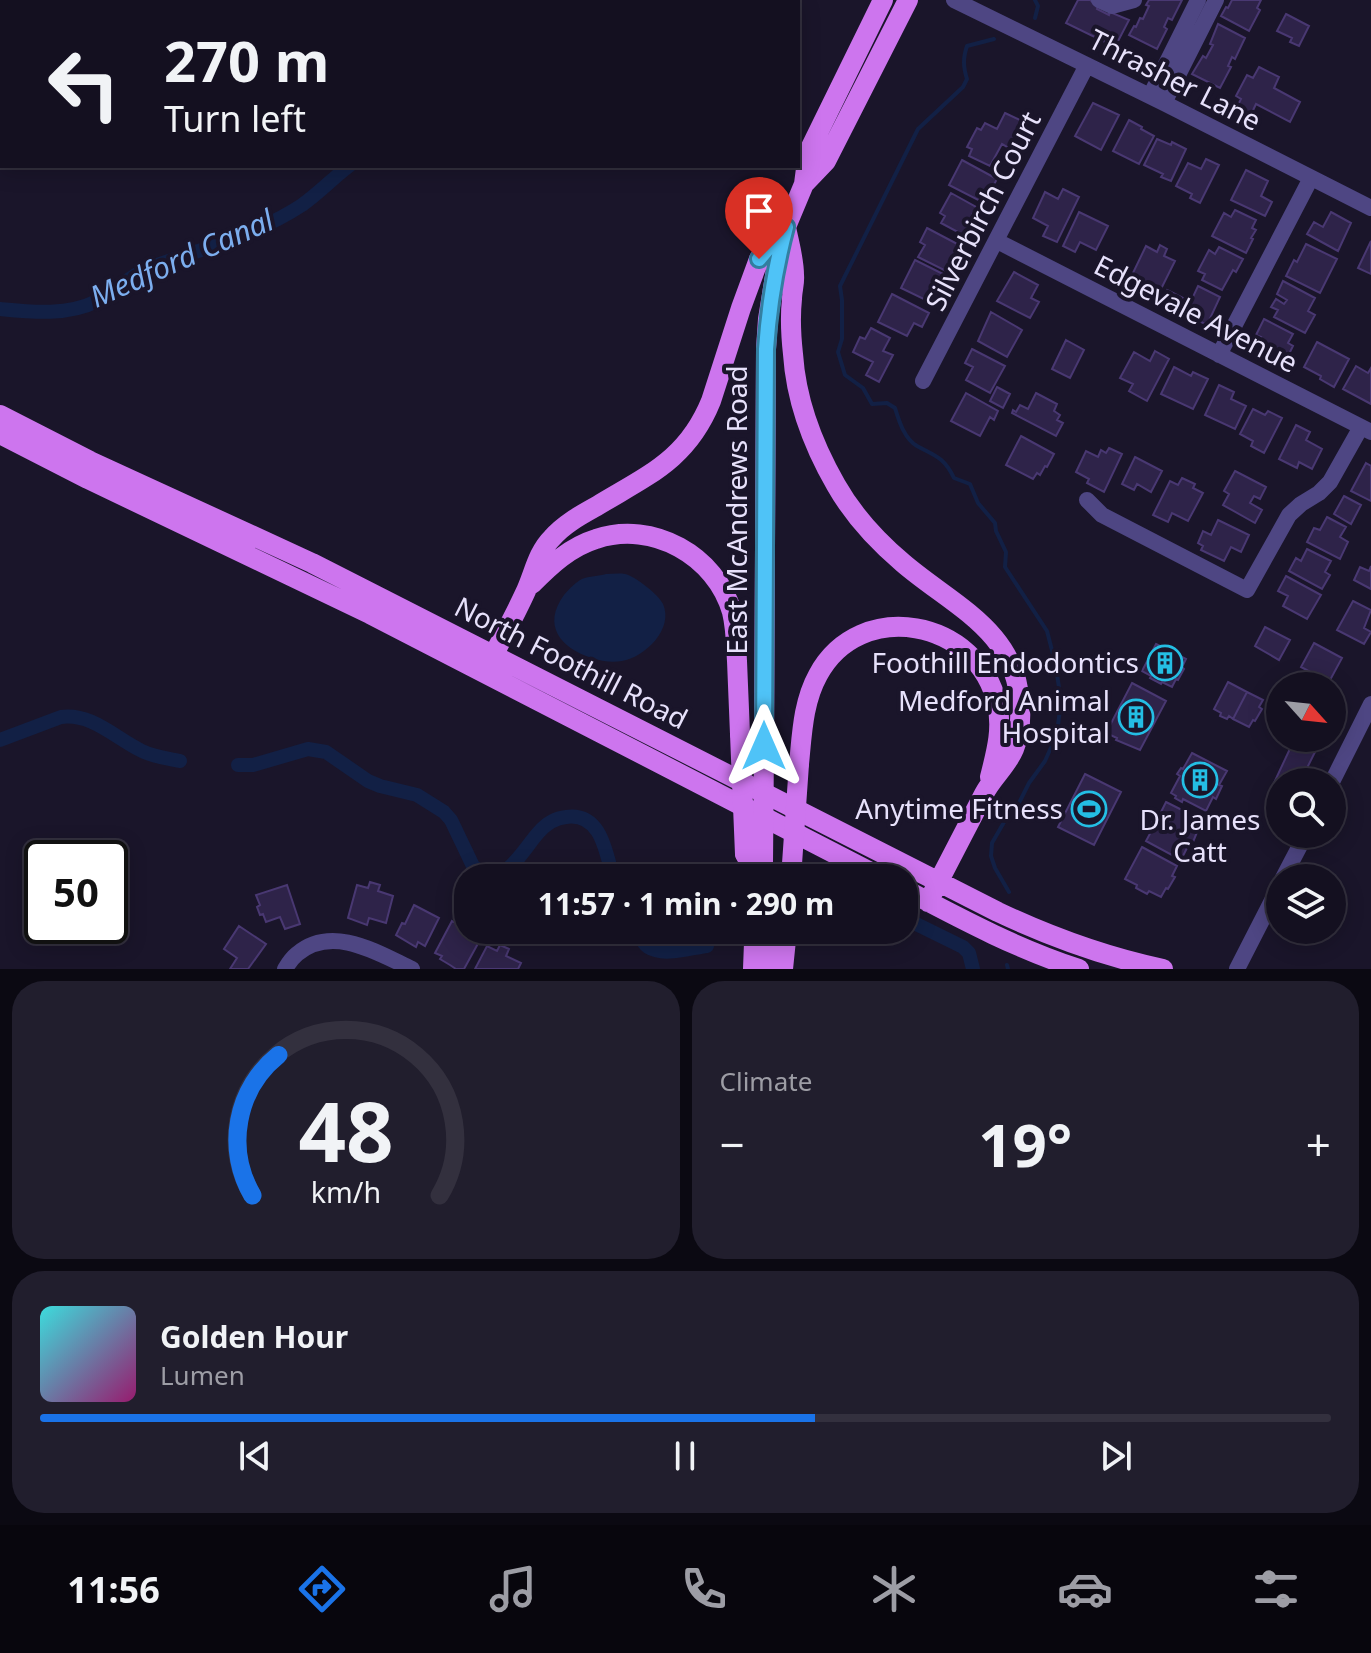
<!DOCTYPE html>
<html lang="en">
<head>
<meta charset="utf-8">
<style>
  :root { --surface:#141020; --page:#211e2d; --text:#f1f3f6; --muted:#9d9da5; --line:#33303e; --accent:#1a73e8 }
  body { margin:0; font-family:"Noto Sans",sans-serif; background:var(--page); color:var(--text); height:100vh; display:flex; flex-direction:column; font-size:30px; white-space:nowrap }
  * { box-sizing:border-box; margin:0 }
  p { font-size:26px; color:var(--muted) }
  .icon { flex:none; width:44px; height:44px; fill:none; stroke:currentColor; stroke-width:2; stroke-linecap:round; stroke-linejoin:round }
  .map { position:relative; height:969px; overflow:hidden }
  .sheet { display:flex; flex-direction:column; gap:12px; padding:12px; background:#0b0912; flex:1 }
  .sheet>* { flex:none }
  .top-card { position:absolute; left:0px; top:0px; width:800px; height:168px; box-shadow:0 4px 20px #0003,0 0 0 2px var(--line); background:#141020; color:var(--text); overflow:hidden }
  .needle { width:52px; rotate:117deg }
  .controls { position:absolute; left:1266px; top:672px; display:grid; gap:16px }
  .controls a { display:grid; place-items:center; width:80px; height:80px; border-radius:50%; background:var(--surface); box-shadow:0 4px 20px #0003,0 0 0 2px var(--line); font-size:40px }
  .speed { position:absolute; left:24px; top:840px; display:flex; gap:16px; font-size:40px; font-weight:700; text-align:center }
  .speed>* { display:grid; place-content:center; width:104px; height:104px; border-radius:50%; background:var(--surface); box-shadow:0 4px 20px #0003,0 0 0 2px var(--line); line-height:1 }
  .speed .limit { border:4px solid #111; border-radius:12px; background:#fff; color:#111 }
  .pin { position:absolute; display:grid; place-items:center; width:68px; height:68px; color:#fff; margin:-82px -34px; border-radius:50% 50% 50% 0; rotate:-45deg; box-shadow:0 0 8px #0007 }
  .pin .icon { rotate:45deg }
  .me { position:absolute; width:88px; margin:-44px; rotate:0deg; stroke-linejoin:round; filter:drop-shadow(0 0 6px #0008) }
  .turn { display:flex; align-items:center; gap:28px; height:168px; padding:0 32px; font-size:36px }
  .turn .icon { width:104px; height:104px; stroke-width:2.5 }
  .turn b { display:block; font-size:56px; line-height:68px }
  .big { font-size:60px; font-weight:700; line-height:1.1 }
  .sheet .card { flex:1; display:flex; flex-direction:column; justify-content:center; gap:12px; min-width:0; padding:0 28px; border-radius:32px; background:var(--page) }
  .sheet .dial { align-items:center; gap:0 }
  .dial svg { height:208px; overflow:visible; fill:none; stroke:var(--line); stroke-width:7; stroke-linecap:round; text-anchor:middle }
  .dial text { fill:var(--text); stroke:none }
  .song { display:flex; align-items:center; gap:24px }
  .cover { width:96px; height:96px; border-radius:12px; background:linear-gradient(135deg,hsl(180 70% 55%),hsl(320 70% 35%)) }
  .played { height:8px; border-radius:4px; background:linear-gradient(90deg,var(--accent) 60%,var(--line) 60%) }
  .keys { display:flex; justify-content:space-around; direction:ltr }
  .heat { display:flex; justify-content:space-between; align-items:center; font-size:44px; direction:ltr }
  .sheet .tiles { flex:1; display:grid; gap:12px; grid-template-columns:1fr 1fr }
  .card:last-child { grid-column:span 2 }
  .trip { position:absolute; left:454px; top:864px; width:464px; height:80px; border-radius:32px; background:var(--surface); box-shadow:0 4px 20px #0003,0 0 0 2px var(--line); font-weight:700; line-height:80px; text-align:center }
  .menu { display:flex; height:128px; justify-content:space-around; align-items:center; background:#08060d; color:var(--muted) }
  .menu .icon { width:56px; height:56px }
  .menu .on { color:var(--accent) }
  .menu b { font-size:36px; color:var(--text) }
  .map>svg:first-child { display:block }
  .water { fill:#122045 }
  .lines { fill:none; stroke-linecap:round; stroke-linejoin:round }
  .stream { stroke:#122045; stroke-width:4 }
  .canal { stroke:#122045; stroke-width:14 }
  .building { fill:#2e2349; stroke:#493872; stroke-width:2 }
  .minor { stroke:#4e4683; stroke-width:16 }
  .major { stroke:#cd75ee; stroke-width:20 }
  .major-bridge { stroke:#cd75ee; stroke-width:20 }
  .route-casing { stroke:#337fa1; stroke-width:20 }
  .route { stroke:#4fc3f7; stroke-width:14 }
  .labels { text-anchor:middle; stroke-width:8; stroke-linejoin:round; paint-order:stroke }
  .street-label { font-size:28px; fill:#e7e1fb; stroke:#1a152a }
  .poi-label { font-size:28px; fill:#e7e1fb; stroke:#1a152a; text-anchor:end }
  .water-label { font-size:30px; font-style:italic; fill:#7caeef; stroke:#1a152a }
</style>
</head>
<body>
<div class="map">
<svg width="1371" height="969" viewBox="0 0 1371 969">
  <rect width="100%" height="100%" fill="#1a152a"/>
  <path class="water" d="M606,574C612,574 619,573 625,574C635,576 659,595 663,604C674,629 645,657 622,661C612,663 601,661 592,658C560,648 542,625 564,595C569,589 576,582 582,579C589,576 599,576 606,574Z"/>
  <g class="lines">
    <path class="stream" d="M1035,18L1038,6L1035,0
      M994,39L967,46C963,58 963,66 967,79L963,87L918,129L840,286L842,300V339L838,352L845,375L863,388L872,404L887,403L895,408C899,421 904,438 917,446C935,456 944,457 954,478L970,484L978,503L995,523L996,531L1006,552L1005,567L1047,631L1055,662L1061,700L1057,734L1045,761L1029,783L1018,805L1007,817L992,843L991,856L995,868L1009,892
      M1007,965L1008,969"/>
    <path class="canal" d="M438,2L440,0
      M0,309C31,312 68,316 97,301C115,292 129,276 149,268C200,249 255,236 302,205C319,193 333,178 349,166
      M0,740L61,717C93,713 116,739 142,751C154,757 167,758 180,761
      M238,765H253L308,749L326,752L368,781L380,786L417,795L444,812L451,820L473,866C503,893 522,850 539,832C546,824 556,818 566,817C601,812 606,852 613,878
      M904,918L963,947L969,953L973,969
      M638,930C641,936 642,943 648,947C663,957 690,948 707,946"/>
  </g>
  <path class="building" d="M1078,0H1090L1098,6L1097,9L1109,15L1110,12L1129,20L1115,47L1066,23Z
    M1149,0H1182L1172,20L1168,18L1164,27L1167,29L1157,49L1129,35L1134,26L1136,27L1140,18L1143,19L1149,6L1146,5Z
    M1232,0H1261L1257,8L1260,10L1249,31L1221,16L1226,7L1228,8Z
    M1286,14L1309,26L1299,46L1290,42L1292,38L1277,31Z
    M1218,24L1245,38L1235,59L1232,57L1228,66L1231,67L1220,88L1192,74L1203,56L1206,58L1213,45L1210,44Z
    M1259,67L1279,77L1274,88L1300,102L1290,122L1256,104L1249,119L1235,111L1241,99L1236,96L1247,75L1253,78Z
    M1093,103L1119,115L1101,150L1075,136Z
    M1005,113L1024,122L1017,135L1019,136L1012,150L1002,144L990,166L969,156L972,149L967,147L977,128L981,130L985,123L997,129Z
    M1129,120L1142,127L1141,129L1154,136L1139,164L1113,151Z
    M1157,139L1171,145L1172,142L1186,149L1171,181L1161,177L1163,174L1144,165Z
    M1206,159L1219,165L1200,203L1190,198L1192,194L1176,186L1188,163L1201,169Z
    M962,160L997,179L984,203L949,185Z
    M1246,170L1268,181L1261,196L1272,202L1265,216L1231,200Z
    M1063,189L1079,197L1057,242L1043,236L1048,226L1033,218L1045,192L1058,199Z
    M951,193L976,207L969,221L974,224L967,237L941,223L945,216L940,213Z
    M1235,210L1256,220L1252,228L1256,230L1251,238L1253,239L1246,253L1212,236L1224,213L1231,217Z
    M1079,212L1108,226L1096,250L1080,242L1075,252L1063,246Z
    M1331,212L1351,223L1338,251L1307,234L1314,222L1323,227Z
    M927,228L963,247L955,261L952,259L946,271L918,257L925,245L920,242Z
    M1371,241V274L1358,268Z
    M1306,244L1337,259L1320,293L1286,276L1294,260L1297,262Z
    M1160,245L1167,249L1164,256L1175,261L1160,291L1131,277L1146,246L1157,252Z
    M1219,247L1243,259L1236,272L1233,270L1222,290L1202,280L1205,274L1198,271L1209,250L1215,254Z
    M915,260L943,274L935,290L940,292L934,304L901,288Z
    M1014,272L1038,285L1031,298L1039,302L1030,318L997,301Z
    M1283,281L1315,298L1308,311L1315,315L1305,333L1274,317L1278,310L1271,307L1276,299L1284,304L1287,300L1277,294Z
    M1198,286L1220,297L1207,325L1185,314Z
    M1167,290L1183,298L1176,311L1160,303Z
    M892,294L929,313L922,327L914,323L907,336L878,322Z
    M991,312L1022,330L1007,357L978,341Z
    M1264,319L1293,334L1288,343L1293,346L1283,366L1254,350L1261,337L1256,335Z
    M871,328L890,338L883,351L893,355L879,382L866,375L873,362L853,352L860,337L865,339Z
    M1066,340L1084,350L1070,378L1052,369Z
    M1317,342L1349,359L1334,387L1320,379L1321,376L1304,367Z
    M972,349L1005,366L990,393L966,380L973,367L965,363Z
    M1155,351L1169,359L1147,401L1129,391L1133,384L1120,378L1134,352L1150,361Z
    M1356,366L1368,373L1371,368V404L1343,389Z
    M1174,367L1191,376L1193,372L1208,379L1193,409L1161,394Z
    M1219,385L1234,392L1231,399L1246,406L1235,429L1205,415Z
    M997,387L1010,394L1003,408L990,401Z
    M966,393L998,411L994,420L990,417L980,436L951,421Z
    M1036,393L1057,404L1054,411L1060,415L1057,420L1063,423L1056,436L1012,413L1013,410L1016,412L1020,405L1028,409Z
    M1253,409L1265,415L1268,411L1282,418L1264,453L1251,446L1253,441L1240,434Z
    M1296,425L1310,432L1306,440L1322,449L1312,469L1299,462L1297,468L1279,459Z
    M1021,436L1054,454L1047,467L1045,466L1040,475L1037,473L1033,479L1006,465Z
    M1109,448L1122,454L1104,492L1087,483L1089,479L1076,472L1086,451L1098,457L1101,450L1106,453Z
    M1135,457L1162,471L1151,492L1137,484L1134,490L1122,484Z
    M1366,463L1371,466V501L1351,491Z
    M1235,471L1266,487L1260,499L1254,496L1250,503L1262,510L1255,523L1223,505L1229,494L1224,491Z
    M1182,478L1195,484L1193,488L1203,493L1188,521L1172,513L1168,522L1153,515L1170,481L1178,485Z
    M1344,496L1361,505L1351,524L1334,514Z
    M1327,517L1346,527L1340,537L1348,542L1340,559L1307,542L1314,528L1320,530Z
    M1218,520L1249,535L1241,552L1231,547L1224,561L1201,550L1203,546L1198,543L1203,531L1211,535Z
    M1307,549L1331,561L1325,572L1330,575L1322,589L1289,571L1296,558L1301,561Z
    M1371,566V589L1354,580L1360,567L1369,571Z
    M1286,576L1321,595L1307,619L1283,606L1288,596L1278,591Z
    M1353,601L1371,610L1364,628L1371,632L1364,644L1337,630Z
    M1265,627L1290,640L1279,660L1255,646Z
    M1314,643L1342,658L1329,682L1301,667Z
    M1156,644L1186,659L1182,667L1184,669L1178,680L1176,679L1172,687L1162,682L1161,684L1150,678L1151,676L1142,671Z
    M1228,682L1247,692L1233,719L1229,716L1227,719L1220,716L1221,713L1214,709Z
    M1132,683L1166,701L1140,750L1116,740L1117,738L1106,733Z
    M1247,692L1263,700L1259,707L1262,709L1255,721L1253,720L1249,727L1233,719Z
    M1295,738H1322L1300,782H1280V789L1273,785Z
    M1192,753L1227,771L1219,785L1222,786L1216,799L1213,797L1206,811L1183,799L1182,802L1175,798L1176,796L1171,793L1180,776L1177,774L1181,768L1183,769Z
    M1085,774L1121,792L1094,845L1058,827Z
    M1166,802L1202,820L1191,847L1188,846L1181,860L1146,841L1153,828L1150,827L1156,814L1159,816Z
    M1142,847L1177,866L1172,876L1175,877L1168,889L1166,888L1161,897L1149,891L1147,894L1136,888L1137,885L1125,879Z
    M370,882L380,885L378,891L393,896L386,923L369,918L367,925L348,918L357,885L368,888Z
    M287,885L300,924L285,929L280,917L266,922L263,914L260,915L257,907L260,905L256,895Z
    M414,905L439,918L425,946L418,942L416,947L396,935L402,923L405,924Z
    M452,921L481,938L464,969H456L450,965L440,959L442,956L435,953Z
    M239,926L266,944L248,969H230L237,958L224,949Z
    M500,945L509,949L506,956L521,963L518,969H475L487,946L497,951Z"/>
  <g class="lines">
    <path class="minor" d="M954,0L1164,103L1371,208
      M1099,0L1112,6L1134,0
      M1150,96L1198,0
      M1164,103L1216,0
      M997,241L1371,432
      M1219,355L1311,178
      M923,381L1087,65
      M1087,500L1102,515L1247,590L1289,515L1301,504L1319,493L1330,482L1361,427
      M1332,782L1371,704
      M1283,878L1306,834
      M285,969C288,964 292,958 297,954C332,924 378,953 412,969
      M1237,969L1280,885"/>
    <path class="major" d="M804,184L826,161L908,0
      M786,227C789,243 794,259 794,275C795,283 792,291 792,299C790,317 791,336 793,354C796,400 813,445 836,485C853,515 877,541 903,563C953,606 1018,631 1020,707C1021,721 1019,736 1014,749C1007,766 992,778 984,794C965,830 947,866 928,902
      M0,415L90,461L312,563L998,912C1051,937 1106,957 1163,969
      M0,434L88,479L370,614L882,878
      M532,584C551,565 570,547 596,539C653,520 716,556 732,612C736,628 736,645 737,661C738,685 739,710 740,734
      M489,664C501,640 514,617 525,593C534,574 537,553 552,538C564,524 581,515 597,506C648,475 687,460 711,401L741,308L759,259L783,230
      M764,746L766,349L768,319L778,257L786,227L804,184L808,153L883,0
      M799,764C802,734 803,702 818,675C860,597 978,619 997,704C1003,729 996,753 990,777
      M745,854L758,878
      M904,889C961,919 1017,949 1079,969
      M769,930L772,969
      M753,969L754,943L757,930
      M783,969L787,930"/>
    <path class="major-bridge" d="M740,734L745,854
      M763,863L764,746
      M791,878L799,764"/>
  </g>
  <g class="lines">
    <g class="route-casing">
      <path id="route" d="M759,259L786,227C775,268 769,307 766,349L764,746"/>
    </g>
    <use href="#route" class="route"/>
  </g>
  <defs>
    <g id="building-ring" transform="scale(1.8)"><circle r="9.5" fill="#1a152a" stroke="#24bee4" stroke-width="1.5"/><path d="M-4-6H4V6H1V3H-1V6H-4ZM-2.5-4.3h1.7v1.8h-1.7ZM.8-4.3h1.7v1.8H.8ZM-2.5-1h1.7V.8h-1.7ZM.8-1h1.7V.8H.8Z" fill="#24bee4"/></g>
    <g id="stadium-ring" transform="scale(1.8)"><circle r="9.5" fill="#1a152a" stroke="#24bee4" stroke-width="1.5"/><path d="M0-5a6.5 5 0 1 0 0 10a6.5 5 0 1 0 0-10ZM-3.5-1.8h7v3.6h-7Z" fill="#24bee4"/></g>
  </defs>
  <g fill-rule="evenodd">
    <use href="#building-ring" x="1165" y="663"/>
    <use href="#building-ring" x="1136" y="717"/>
    <use href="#building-ring" x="1200" y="780"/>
    <use href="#stadium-ring" x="1089" y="809"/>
  </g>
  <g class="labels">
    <g class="street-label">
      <text transform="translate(1175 80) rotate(27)" y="10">Thrasher Lane</text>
      <text transform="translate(983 211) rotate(-63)" y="10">Silverbirch Court</text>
      <text transform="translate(1196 314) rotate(27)" y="10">Edgevale Avenue</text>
      <text transform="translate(737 510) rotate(-90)" y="10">East McAndrews Road</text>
      <text transform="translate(571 663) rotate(27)" y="10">North Foothill Road</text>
    </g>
    <g class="poi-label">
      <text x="1139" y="673">Foothill Endodontics</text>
      <text x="1110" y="711">Medford Animal<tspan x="1110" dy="32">Hospital</tspan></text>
      <text x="1063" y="819">Anytime Fitness</text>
      <text x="1200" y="830" text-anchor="middle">Dr. James<tspan x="1200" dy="32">Catt</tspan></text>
    </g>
    <g class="water-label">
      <text transform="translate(182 259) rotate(-24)" y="10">Medford Canal</text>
    </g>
  </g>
</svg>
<div class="controls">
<a><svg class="needle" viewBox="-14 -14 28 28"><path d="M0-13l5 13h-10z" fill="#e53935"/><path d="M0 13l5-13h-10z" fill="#9d9da5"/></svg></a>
<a><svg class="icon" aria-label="search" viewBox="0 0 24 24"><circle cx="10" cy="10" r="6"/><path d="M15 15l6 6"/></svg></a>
<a><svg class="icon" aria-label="layers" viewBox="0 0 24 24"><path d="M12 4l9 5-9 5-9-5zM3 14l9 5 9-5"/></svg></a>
</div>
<div class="speed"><div class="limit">50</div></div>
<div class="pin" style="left:759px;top:259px;background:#d93025"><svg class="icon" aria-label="arrive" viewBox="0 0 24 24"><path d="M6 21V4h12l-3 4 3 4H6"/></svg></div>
<svg class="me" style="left:764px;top:746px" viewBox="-20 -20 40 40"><path d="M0-17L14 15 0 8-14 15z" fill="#4fc3f7" stroke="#fff" stroke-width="4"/></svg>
<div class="trip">11:57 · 1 min · 290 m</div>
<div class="top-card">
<div class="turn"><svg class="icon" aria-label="left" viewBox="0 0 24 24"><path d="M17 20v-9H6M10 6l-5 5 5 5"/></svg><div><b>270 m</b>Turn left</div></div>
</div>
</div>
<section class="sheet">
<div class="tiles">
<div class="card dial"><svg viewBox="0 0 100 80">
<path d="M14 69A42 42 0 1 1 86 69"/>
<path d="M14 69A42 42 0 0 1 24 15" stroke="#1a73e8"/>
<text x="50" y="56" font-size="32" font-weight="700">48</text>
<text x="50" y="72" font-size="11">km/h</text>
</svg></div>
<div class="card"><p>Climate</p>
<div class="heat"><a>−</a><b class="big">19°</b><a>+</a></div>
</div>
<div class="card">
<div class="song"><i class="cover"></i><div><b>Golden Hour</b><p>Lumen</p></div></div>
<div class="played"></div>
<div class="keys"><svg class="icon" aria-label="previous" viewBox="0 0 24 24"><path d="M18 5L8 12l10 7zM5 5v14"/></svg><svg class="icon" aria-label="pause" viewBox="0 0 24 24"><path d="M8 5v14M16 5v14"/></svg><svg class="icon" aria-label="next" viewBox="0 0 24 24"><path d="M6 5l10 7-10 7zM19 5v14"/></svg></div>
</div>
</div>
</section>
<nav class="menu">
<b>11:56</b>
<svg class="icon on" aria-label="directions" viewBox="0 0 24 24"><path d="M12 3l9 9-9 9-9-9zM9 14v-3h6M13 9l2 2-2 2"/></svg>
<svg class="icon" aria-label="music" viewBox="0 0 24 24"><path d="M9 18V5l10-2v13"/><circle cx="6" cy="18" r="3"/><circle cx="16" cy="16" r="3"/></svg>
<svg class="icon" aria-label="phone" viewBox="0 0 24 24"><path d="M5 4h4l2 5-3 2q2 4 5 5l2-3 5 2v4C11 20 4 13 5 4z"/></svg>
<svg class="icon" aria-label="climate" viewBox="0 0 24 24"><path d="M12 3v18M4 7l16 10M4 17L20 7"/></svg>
<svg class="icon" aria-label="car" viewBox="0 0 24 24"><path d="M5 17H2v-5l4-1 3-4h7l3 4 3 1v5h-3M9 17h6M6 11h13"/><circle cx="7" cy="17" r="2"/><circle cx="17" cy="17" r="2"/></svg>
<svg class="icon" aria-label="filters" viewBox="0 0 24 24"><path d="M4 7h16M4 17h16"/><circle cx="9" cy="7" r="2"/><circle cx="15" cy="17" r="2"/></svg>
</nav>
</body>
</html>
